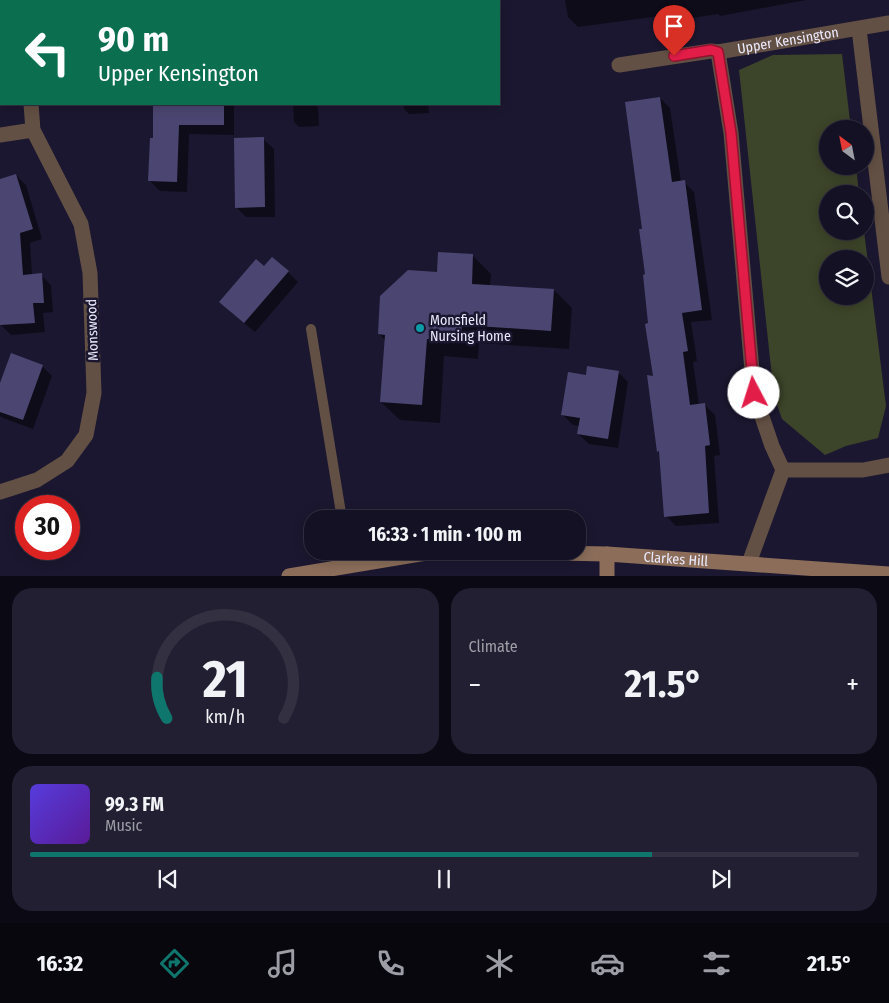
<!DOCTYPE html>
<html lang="en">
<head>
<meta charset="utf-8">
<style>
  :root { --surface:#141124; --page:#211f31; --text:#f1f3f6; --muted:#9d9da6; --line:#333141; --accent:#0f766e }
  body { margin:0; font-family:"Fira Sans Condensed",sans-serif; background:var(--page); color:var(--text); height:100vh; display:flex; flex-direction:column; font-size:19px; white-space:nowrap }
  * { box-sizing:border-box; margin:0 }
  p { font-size:16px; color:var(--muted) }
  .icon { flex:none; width:28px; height:28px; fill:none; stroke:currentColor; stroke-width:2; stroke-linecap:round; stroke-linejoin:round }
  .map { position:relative; height:576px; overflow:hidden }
  .drawer { display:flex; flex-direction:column; gap:12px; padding:12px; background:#0b0914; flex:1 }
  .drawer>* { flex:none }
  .guide { position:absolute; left:0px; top:0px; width:500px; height:105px; box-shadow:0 2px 12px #0003,0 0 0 1px var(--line); background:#0b6e4f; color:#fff; overflow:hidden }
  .needle { width:32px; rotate:328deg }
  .controls { position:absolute; left:819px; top:120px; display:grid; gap:10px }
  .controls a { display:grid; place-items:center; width:55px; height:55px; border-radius:50%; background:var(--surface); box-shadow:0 2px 12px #0003,0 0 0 1px var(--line); font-size:25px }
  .speed { position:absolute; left:15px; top:495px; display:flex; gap:10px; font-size:25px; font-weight:700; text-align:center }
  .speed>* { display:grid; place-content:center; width:65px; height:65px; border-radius:50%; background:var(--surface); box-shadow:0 2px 12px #0003,0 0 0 1px var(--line); line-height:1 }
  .speed .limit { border:8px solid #d22; background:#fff; color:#111 }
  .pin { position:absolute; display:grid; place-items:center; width:42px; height:42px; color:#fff; margin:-51px -21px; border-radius:50% 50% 50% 0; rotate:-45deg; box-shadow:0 0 5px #0007 }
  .pin .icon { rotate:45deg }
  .me { position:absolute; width:55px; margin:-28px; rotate:355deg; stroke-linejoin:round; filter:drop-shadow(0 0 4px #0008) }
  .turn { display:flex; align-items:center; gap:18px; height:105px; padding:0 15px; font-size:22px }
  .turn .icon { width:65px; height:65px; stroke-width:2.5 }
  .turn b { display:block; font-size:35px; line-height:42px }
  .big { font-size:38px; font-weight:700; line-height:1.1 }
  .drawer .card { flex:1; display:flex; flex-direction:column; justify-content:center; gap:8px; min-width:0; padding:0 18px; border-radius:20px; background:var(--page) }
  .drawer .dial { align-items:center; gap:0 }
  .dial svg { height:130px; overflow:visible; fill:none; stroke:var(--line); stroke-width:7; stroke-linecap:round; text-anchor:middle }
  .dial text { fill:var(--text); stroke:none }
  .song { display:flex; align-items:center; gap:15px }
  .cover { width:60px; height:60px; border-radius:8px; background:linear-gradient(135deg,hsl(250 70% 55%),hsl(270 70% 35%)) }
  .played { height:5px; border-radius:2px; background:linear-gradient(90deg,var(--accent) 75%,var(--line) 75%) }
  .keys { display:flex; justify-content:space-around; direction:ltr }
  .heat { display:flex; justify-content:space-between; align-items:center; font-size:28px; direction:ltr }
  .drawer .tiles { flex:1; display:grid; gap:12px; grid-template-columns:1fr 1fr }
  .card:last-child { grid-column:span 2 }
  .trip { position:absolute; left:304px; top:510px; width:282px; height:50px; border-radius:20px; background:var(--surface); box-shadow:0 2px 12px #0003,0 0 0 1px var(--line); font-weight:700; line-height:50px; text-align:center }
  .tabs { display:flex; height:80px; justify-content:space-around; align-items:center; background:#08070e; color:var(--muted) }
  .tabs .icon { width:35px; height:35px }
  .tabs .current { color:var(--accent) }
  .tabs b { font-size:22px; color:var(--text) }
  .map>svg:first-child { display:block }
  .green { fill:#3c4429; fill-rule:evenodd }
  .shadow { fill:#0007 }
  .building { fill:#4b4671 }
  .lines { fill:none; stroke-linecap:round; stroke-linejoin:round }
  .lane { stroke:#635044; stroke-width:10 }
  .street { stroke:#635044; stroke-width:15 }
  .secondary { stroke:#8b6d5a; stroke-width:15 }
  .route-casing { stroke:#92132f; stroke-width:12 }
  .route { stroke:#e11d48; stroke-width:9 }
  .culture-dot { fill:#0f9aa8; stroke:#1b1730; stroke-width:2 }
  .labels { text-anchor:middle; stroke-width:5; stroke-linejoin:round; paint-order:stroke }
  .street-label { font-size:14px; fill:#ebeafc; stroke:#1b1730 }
  .poi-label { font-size:14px; fill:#ebeafc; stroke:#1b1730; text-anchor:start }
</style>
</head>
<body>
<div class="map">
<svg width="889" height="576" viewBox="0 0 889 576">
  <rect width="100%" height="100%" fill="#1b1730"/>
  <path class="green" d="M842,54L851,129H828V166H856L859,194H828V231H864L886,406L878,438L846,446L825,455L782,419L774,396L739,70L773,55ZM828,259H865V296H828Z"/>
  <path class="shadow" d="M175,0H214V1H175Z
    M565,0H806L720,16L718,14L666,22L660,16L578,27L568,17Z
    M0,47H1V95H0Z
    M660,98L670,108L681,182H684L694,192L712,320L691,322L697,361L693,362L699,405L704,404L715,415L720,455L714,456L719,523L676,526L666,516L661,454L658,451L654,377L643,230Z
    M154,104H234V135L189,134L187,192L160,191L150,181L154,139Z
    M293,104H315L318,107L319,126L299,127L294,122Z
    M404,104H428L429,113L409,114L404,109Z
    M263,139L274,149L275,217H246L236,207Z
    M16,175L26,185L42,239L30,243L32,275H41L51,285L53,312L43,313L45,332L11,335L1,325L0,313V180Z
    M473,256L491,274L490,286L554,290L572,308L569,349L479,343L478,359L444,356L440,423L400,420L381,402L386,341L379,334L438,273Z
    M265,268L288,272L298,282L255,332L231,312Z
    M42,366L52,376L33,429L3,418L0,416V387Z
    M618,372L628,382L618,448L589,444L578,434L580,426L573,425L563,415L587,377Z"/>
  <path class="building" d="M660,97L672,182L685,180L702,310L682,313L688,351L683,352L690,405L705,403L710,445L705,446L709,513L664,517L659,451L657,452L647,375L653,376L645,324L648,323L643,275L645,274L639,229H642L625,102Z
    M153,104H224V125H179L177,182L148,181L150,138H153Z
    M264,137L265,207L235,208L234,138Z
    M16,174L33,229L20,233L23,275L42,273L44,303H33L35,323L0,325V179Z
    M438,252L473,254L472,284L554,289L551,331L462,325L460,341L427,339L422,405L380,402L385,335L378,334L380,296L408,270L437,272Z
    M272,257L289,271L244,323L219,302L256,259L264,266Z
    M11,353L43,365L23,420L0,412V383Z
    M587,366L619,371L608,439L577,434L580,418L561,415L568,372L586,375Z"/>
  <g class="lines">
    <path class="lane" d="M311,329L342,519
      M348,551L350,564"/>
    <g class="street">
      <path d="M50,1L51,0"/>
      <path d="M859,29L889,277"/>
      <path d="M718,52L731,133L754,393L772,446L783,470L749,563"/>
      <path id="s1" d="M619,65L711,51L718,52L889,23"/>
      <path d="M0,135L33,130"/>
      <path d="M783,470H863L889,465"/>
      <path d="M0,492L37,480L67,461L86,435L94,393L90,273L81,224L33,130L31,104"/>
    </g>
    <g class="secondary">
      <path id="s2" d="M464,551L607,554L889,574"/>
      <path d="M607,554V576"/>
      <path d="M289,576L438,551"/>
    </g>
  </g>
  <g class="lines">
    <g class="route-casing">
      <path id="route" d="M674,56L711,50L718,52L731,133L754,393"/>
    </g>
    <use href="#route" class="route"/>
  </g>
  <circle class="culture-dot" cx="420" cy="328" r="5"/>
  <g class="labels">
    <g class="street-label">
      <text dy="5" stroke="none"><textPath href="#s1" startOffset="171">Upper Kensington</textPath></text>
      <text transform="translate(92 330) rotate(-92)" y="5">Monswood</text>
      <text dy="5" stroke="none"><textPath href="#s2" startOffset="212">Clarkes Hill</textPath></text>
    </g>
    <g class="poi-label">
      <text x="430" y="325">Monsfield<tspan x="430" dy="16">Nursing Home</tspan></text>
    </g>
  </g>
</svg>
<div class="controls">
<a><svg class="needle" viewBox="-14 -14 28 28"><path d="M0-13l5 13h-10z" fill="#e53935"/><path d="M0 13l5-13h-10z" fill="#9d9da6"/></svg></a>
<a><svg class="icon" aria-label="search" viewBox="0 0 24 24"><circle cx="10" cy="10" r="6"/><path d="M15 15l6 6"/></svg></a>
<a><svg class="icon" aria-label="layers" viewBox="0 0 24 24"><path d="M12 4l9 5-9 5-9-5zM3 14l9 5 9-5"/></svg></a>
</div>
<div class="speed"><div class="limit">30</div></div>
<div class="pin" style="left:674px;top:56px;background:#d93025"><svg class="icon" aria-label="arrive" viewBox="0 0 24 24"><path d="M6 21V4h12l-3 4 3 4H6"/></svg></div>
<svg class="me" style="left:754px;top:393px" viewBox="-20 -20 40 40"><circle r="19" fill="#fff"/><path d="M0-13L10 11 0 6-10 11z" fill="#e11d48"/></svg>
<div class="trip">16:33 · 1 min · 100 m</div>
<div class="guide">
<div class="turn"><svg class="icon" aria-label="left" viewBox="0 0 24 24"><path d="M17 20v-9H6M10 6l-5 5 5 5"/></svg><div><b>90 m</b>Upper Kensington</div></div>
</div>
</div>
<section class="drawer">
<div class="tiles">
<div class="card dial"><svg viewBox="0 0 100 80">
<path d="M14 69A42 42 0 1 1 86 69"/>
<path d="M14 69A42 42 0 0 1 8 44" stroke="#0f766e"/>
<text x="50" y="56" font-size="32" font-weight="700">21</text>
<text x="50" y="72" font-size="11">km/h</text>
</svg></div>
<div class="card"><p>Climate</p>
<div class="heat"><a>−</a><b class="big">21.5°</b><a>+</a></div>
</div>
<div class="card">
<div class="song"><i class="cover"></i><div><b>99.3 FM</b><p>Music</p></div></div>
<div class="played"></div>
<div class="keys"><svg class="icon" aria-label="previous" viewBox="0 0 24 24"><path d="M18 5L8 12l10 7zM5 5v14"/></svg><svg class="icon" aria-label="pause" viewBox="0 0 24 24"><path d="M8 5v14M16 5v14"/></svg><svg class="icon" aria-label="next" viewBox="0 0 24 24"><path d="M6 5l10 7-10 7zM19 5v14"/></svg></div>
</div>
</div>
</section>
<nav class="tabs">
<b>16:32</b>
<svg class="icon current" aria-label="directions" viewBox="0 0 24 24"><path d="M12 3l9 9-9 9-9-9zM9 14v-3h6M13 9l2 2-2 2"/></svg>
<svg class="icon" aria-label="music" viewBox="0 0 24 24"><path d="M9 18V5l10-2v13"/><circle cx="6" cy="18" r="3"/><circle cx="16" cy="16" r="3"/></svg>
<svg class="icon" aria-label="phone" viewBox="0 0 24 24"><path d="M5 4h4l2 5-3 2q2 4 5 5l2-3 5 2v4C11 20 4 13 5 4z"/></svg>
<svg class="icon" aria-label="climate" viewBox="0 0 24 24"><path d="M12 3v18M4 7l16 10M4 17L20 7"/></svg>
<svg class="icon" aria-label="car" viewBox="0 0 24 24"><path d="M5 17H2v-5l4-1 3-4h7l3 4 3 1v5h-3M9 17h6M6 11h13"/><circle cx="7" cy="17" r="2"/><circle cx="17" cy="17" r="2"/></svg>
<svg class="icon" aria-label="filters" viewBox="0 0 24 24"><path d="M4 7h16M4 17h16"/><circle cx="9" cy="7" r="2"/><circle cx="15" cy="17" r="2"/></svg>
<b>21.5°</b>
</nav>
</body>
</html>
